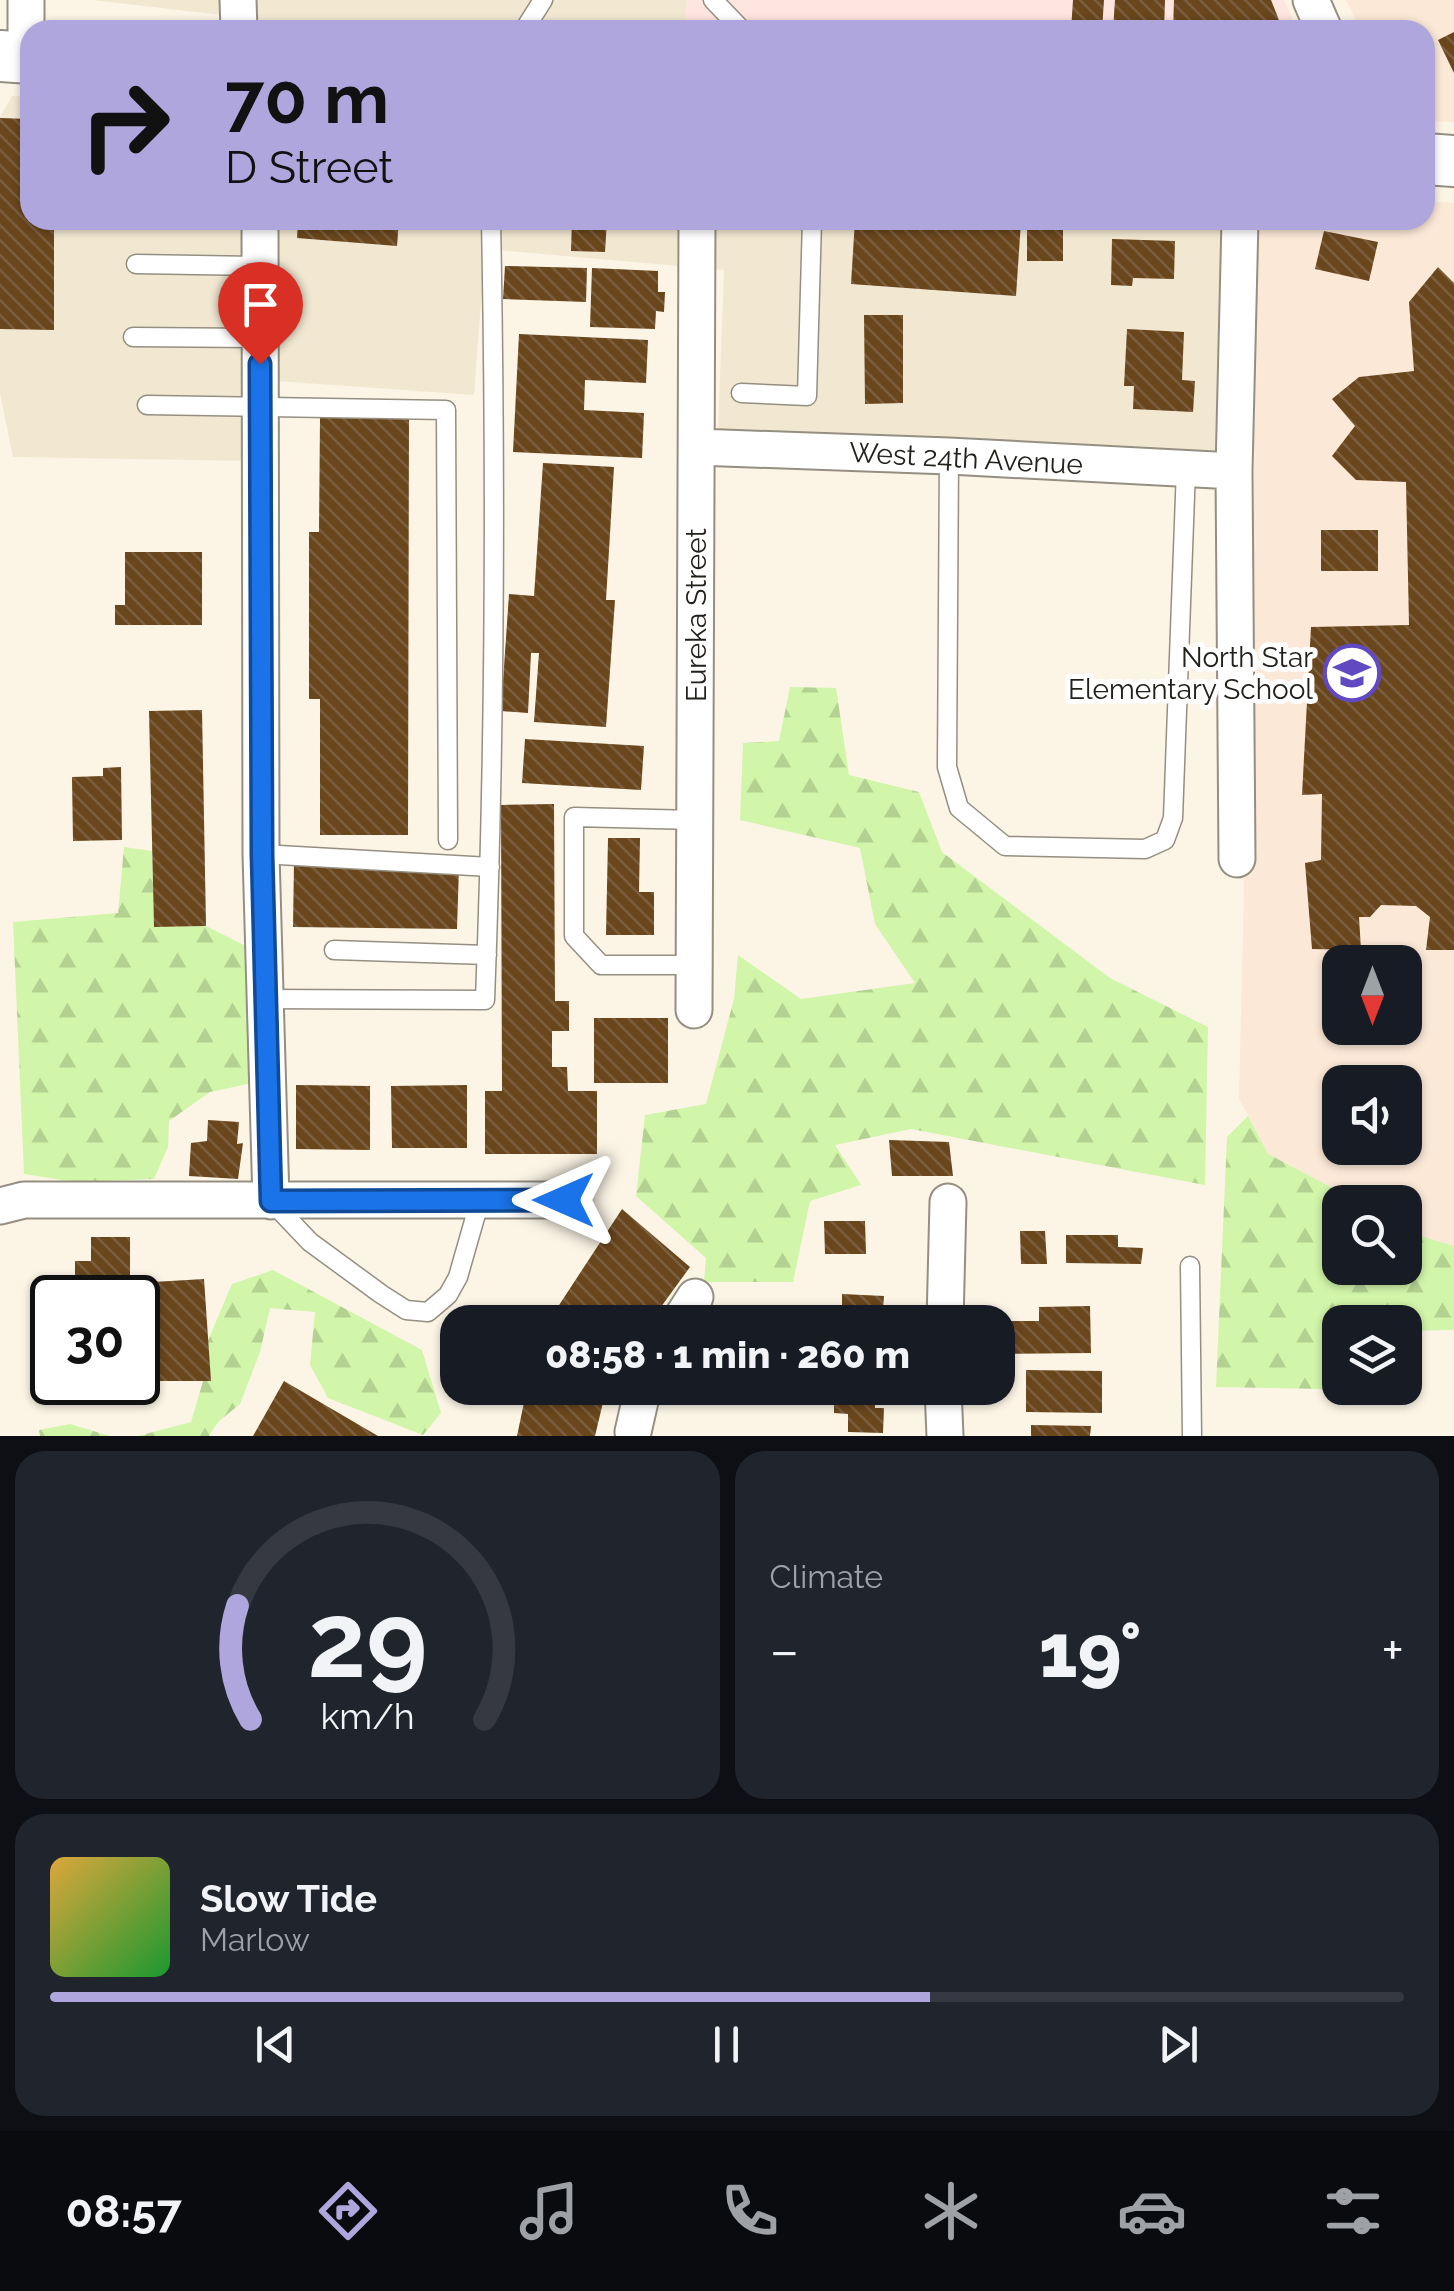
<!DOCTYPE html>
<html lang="en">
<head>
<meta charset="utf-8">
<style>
  :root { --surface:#171b24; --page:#20242c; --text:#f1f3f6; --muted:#9ea1a6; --line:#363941; --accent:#b0a6de }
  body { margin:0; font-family:Raleway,sans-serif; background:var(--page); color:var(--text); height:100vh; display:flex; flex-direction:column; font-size:38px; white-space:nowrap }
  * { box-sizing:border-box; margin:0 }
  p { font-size:32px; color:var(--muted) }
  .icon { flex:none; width:55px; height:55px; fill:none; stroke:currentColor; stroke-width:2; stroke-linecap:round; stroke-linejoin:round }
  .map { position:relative; height:1436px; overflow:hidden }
  .sheet { display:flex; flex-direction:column; gap:15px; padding:15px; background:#0d0f14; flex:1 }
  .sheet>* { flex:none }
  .hud { position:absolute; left:20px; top:20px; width:1415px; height:210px; border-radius:30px; box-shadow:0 2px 8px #0004; background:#b0a6de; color:#111; overflow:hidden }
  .needle { width:65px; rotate:180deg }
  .tools { position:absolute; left:1322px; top:945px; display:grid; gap:20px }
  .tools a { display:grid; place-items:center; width:100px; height:100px; border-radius:20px; background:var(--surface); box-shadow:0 2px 8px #0004; font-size:50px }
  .speed { position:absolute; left:30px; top:1275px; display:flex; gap:20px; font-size:50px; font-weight:700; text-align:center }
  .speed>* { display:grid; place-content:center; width:130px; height:130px; border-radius:50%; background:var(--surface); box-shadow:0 2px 8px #0004; line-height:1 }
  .speed .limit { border:5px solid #111; border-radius:15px; background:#fff; color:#111 }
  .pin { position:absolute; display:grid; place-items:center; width:85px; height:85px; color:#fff; margin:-102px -42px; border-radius:50% 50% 50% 0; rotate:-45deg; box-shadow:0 0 10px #0007 }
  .pin .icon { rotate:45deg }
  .me { position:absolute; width:110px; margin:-55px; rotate:270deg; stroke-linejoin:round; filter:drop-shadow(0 0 8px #0008) }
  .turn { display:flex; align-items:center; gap:35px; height:210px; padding:0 40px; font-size:45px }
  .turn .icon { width:130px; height:130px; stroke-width:2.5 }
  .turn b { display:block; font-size:70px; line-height:85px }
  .big { font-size:75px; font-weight:800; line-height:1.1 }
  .sheet .tile { flex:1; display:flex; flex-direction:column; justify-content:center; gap:15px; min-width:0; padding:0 35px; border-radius:30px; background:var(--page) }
  .sheet .dial { align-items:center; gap:0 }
  .dial svg { height:260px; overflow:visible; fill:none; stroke:var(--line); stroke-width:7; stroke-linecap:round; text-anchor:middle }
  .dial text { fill:var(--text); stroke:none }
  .song { display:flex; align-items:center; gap:30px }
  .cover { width:120px; height:120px; border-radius:15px; background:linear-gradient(135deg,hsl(40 70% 55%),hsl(130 70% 35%)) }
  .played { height:10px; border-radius:5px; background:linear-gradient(90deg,var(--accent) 65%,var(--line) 65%) }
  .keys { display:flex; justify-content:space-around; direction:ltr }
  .heat { display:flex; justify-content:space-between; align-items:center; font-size:55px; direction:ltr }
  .sheet .tiles { flex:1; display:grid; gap:15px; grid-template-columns:1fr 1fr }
  .tile:last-child { grid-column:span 2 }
  .trip { position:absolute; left:440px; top:1305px; width:575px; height:100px; border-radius:30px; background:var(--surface); box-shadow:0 2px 8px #0004; font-weight:800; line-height:100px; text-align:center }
  .dock { display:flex; height:160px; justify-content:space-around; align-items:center; background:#090b0e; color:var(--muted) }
  .dock .icon { width:70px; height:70px }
  .dock .on { color:var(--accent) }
  .dock b { font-size:45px; color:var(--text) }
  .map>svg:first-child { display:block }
  .built { fill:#f2e8d2 }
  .industrial { fill:#ffe5df }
  .education { fill:#fbe8d7; fill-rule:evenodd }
  .forest { fill:url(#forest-firs) }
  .building { fill:url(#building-back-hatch) }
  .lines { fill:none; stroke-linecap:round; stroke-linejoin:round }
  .service-casing { stroke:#958f82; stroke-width:21 }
  .minor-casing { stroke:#958f82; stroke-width:39 }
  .secondary-casing { stroke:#958f82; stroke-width:54 }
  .service { stroke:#fff; stroke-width:18 }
  .minor { stroke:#fff; stroke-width:35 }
  .secondary { stroke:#fff; stroke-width:50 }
  .route-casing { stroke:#114b97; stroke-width:25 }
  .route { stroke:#1a73e8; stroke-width:18 }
  .labels { text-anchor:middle; stroke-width:10; stroke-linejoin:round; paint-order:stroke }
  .street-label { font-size:28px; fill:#22201b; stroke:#fff }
  .poi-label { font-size:28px; fill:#22201b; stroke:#fff; text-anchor:end }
</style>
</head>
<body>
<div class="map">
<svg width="1454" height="1436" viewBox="0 0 1454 1436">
  <defs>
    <pattern id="forest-firs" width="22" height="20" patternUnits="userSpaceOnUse" patternTransform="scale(2.5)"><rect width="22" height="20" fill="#d1f5a9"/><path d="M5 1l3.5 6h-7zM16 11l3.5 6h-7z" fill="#b3d291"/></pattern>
    <pattern id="building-back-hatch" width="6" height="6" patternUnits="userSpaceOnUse" patternTransform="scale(2.5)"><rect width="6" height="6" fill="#6a461d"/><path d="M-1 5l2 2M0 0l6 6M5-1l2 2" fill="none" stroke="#7b5e3d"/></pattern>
  </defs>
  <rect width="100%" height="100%" fill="#fcf5e6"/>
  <path class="built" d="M92,0H687L685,30H351Z
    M12,96L30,97V220H1260L1254,457L718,430L724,270L485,249L474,395L276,381L249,461L13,457L0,393V117Z"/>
  <path class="industrial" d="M687,0H1284L1298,30H685Z"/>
  <path class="education" d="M1346,0H1454V122L1425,121V30H1361Z
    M1425,201L1454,203V1246L1421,1236L1405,1227V1202H1359L1268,1154L1239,1098L1260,220H1425ZM1340,962H1405V1028H1340ZM1340,1082H1405V1148H1340Z"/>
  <path class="forest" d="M790,687L836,688L849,775L919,792L942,852L1110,978L1208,1027L1205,1185L911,1129L835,1145L861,1185L810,1201L793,1282H704L706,1258L636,1196L645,1115L706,1104L734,999L738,955L801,999L915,983L875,924L860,848L740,820L743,743L779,741Z
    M124,847L152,851L154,927L206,926L246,946L250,1005L248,1084L210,1092L169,1121L168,1147L154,1179L75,1182L24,1174L13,922L118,913Z
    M1248,1116L1268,1154L1359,1202H1340V1268H1405V1227L1421,1236L1454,1246V1330L1405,1331V1322H1340V1388H1375L1374,1390L1216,1387L1227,1137Z
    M273,1270L422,1350L441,1413L423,1435L328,1398L310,1365L315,1312L270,1308L260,1352L240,1404L218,1422L209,1436H138L191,1422L206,1371L204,1350L232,1284Z
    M70,1424L110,1436H40L39,1430Z"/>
  <path class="building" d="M1073,0H1104L1102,30H1071Z
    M1115,0H1165L1164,30H1113Z
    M1174,0H1271L1283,30H1173Z
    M1454,32V73L1438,40Z
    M0,118L30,119V220H54V330L0,329Z
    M298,220H399L397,246L297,238Z
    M405,220H459L458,227L405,223Z
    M572,220H607L605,252L571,251Z
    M855,220H987L1021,222L1016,296L851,284Z
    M1027,220H1063V261H1027Z
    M1324,231L1378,242L1369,281L1315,269Z
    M1112,239L1175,241L1174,279L1133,278L1132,286L1111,285Z
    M505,266L587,268L586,302L503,299Z
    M1438,267L1454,283V950H1426L1430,917L1416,906L1381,905L1370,917H1359L1361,950L1312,949L1305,863L1321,860L1322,794L1302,795L1311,627L1409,625L1406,482L1356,480L1332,456L1355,426L1332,399L1359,377L1414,371L1409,302Z
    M592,268L658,271V292H665L664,312L656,311L655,329L590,327Z
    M864,315H903V403L865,404Z
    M1127,329L1184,332L1182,380L1195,381L1193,412L1133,409L1134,386H1124Z
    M519,334L648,340L646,383L585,380L584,410L644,413L642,458L513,452Z
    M320,418H409L408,835H320V699H309V532H319Z
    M543,463L614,467L606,600H615L606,727L534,722L539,653H531L528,713L501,711L509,594L534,596Z
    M1321,530H1378V571H1321Z
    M125,552H202V625H115V605H125Z
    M202,710L206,926L154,927L149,711Z
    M525,739L644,746L641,790L522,783Z
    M121,767L122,840L73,841L72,777L103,776V768Z
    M554,804L555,1001H569V1031H552V1067H567L568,1091H597V1154H485V1091H502L501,805Z
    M608,838H640L639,892H654V935H606Z
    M294,862L459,867L457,929L293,927Z
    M594,1018H668V1083H594Z
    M296,1085L370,1086V1150L296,1149Z
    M467,1085V1148H392L391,1086Z
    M208,1120L239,1122L237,1144L243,1143L238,1179L189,1176L191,1143L207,1141Z
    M889,1140L949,1142L953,1176H892Z
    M622,1209L690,1267L650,1322H548Z
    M824,1221H865L866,1254H825Z
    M1020,1231H1045L1047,1264H1021Z
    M1066,1235H1118V1247L1143,1248L1141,1264L1066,1263Z
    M91,1237H130V1298H75V1261H91Z
    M204,1279L211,1381H154L153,1282Z
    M842,1294L884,1296L882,1322H842Z
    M1090,1306L1091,1353L1001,1354L1000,1321H1039V1307Z
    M1026,1370L1102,1371V1413L1026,1412Z
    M284,1381L378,1436H253Z
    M527,1388H608L605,1394L595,1436H517Z
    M817,1388H875V1408H884L883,1433L848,1432V1414L834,1413V1399H817Z
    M1031,1425L1091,1426L1090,1436H1031Z"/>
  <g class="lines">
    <g class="service-casing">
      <path id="service" d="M713,0L742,30
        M524,30L543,0
        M136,264L260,266
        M133,337L261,338
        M741,393L807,396L812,220
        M147,405L446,410L448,840
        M949,456L947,767L959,808L1005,846L1145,849L1165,840L1173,818L1186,469
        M261,854L490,867
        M334,950L487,955
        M694,965H601L574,936V817L695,820
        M264,999L485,1000C495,740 496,480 491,220
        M271,1201L310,1242L381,1294L406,1310L428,1312L448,1295L458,1277L480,1200
        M1190,1266L1192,1436"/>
    </g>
    <g class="minor-casing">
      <path id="minor" d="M26,0V58
        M238,0L239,30
        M1311,0L1324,30
        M260,220L261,854L271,1201
        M697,447L949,456L1234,471
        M1237,859L1234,471L1240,220
        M694,1010L697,220
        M0,1206L24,1200H563
        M679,1322L695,1297
        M945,1322L948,1202
        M943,1388L945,1436
        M633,1432L643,1388"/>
    </g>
    <g class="secondary-casing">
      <path id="secondary" d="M0,56L30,58
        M1425,159L1454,161"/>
    </g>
    <use href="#service" class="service"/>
    <use href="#minor" class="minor"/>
    <use href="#secondary" class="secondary"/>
  </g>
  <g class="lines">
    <g class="route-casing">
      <path id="route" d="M260,364L262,854L271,1201L564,1200"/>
    </g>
    <use href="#route" class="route"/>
  </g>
  <defs>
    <g id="school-ring" transform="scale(2.875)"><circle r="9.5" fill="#fff" stroke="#6149c1" stroke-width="1.5"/><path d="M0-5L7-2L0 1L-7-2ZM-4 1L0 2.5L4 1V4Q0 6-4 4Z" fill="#6149c1"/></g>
  </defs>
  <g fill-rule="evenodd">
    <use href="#school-ring" x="1352" y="673"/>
  </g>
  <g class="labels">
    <g class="street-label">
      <text transform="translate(966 458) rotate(3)" y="10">West 24th Avenue</text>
      <text transform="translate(696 615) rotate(-90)" y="10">Eureka Street</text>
    </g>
    <g class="poi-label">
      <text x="1313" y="667">North Star<tspan x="1313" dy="32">Elementary School</tspan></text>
    </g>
  </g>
</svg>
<div class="tools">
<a><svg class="needle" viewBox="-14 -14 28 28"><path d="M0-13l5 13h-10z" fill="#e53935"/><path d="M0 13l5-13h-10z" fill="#9ea1a6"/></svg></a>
<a><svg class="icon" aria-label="sound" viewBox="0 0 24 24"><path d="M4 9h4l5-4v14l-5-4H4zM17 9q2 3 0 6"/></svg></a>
<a><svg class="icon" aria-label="search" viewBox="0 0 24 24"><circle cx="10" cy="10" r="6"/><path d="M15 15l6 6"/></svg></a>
<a><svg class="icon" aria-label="layers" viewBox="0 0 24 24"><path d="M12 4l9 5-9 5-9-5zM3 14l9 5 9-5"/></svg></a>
</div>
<div class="speed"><div class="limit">30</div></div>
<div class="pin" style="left:260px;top:364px;background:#d93025"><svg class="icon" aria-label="arrive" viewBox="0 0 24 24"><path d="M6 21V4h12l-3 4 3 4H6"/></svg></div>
<svg class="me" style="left:564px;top:1200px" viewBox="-20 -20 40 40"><path d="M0-17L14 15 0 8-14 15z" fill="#1a73e8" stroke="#fff" stroke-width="4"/></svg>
<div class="trip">08:58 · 1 min · 260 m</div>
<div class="hud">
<div class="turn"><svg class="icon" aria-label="right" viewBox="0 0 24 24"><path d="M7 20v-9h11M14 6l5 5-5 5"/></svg><div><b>70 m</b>D Street</div></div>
</div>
</div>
<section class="sheet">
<div class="tiles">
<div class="tile dial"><svg viewBox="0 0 100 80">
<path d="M14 69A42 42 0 1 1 86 69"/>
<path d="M14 69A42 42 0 0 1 10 34" stroke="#b0a6de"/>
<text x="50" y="56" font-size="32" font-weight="700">29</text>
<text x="50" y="72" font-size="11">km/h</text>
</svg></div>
<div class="tile"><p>Climate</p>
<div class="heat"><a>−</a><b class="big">19°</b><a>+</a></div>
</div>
<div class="tile">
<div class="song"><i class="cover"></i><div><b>Slow Tide</b><p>Marlow</p></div></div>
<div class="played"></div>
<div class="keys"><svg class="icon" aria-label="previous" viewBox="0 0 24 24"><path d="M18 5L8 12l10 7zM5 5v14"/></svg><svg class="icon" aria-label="pause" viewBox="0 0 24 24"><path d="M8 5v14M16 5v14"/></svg><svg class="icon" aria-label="next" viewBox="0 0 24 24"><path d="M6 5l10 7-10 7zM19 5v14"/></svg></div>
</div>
</div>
</section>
<nav class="dock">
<b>08:57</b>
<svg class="icon on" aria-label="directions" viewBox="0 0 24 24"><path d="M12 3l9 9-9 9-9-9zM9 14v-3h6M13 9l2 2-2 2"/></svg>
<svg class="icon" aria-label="music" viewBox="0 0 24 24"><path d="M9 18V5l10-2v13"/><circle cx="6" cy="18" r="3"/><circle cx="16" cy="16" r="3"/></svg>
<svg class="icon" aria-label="phone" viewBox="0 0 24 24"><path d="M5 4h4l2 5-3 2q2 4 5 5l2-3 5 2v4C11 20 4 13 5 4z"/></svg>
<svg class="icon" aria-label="climate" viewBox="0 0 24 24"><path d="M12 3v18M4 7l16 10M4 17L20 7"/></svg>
<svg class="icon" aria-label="car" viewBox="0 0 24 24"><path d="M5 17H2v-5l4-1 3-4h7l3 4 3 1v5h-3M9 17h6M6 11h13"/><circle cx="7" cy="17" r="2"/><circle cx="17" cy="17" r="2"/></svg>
<svg class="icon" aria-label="filters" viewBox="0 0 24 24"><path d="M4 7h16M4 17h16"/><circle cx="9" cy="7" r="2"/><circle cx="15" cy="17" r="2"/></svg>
</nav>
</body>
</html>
